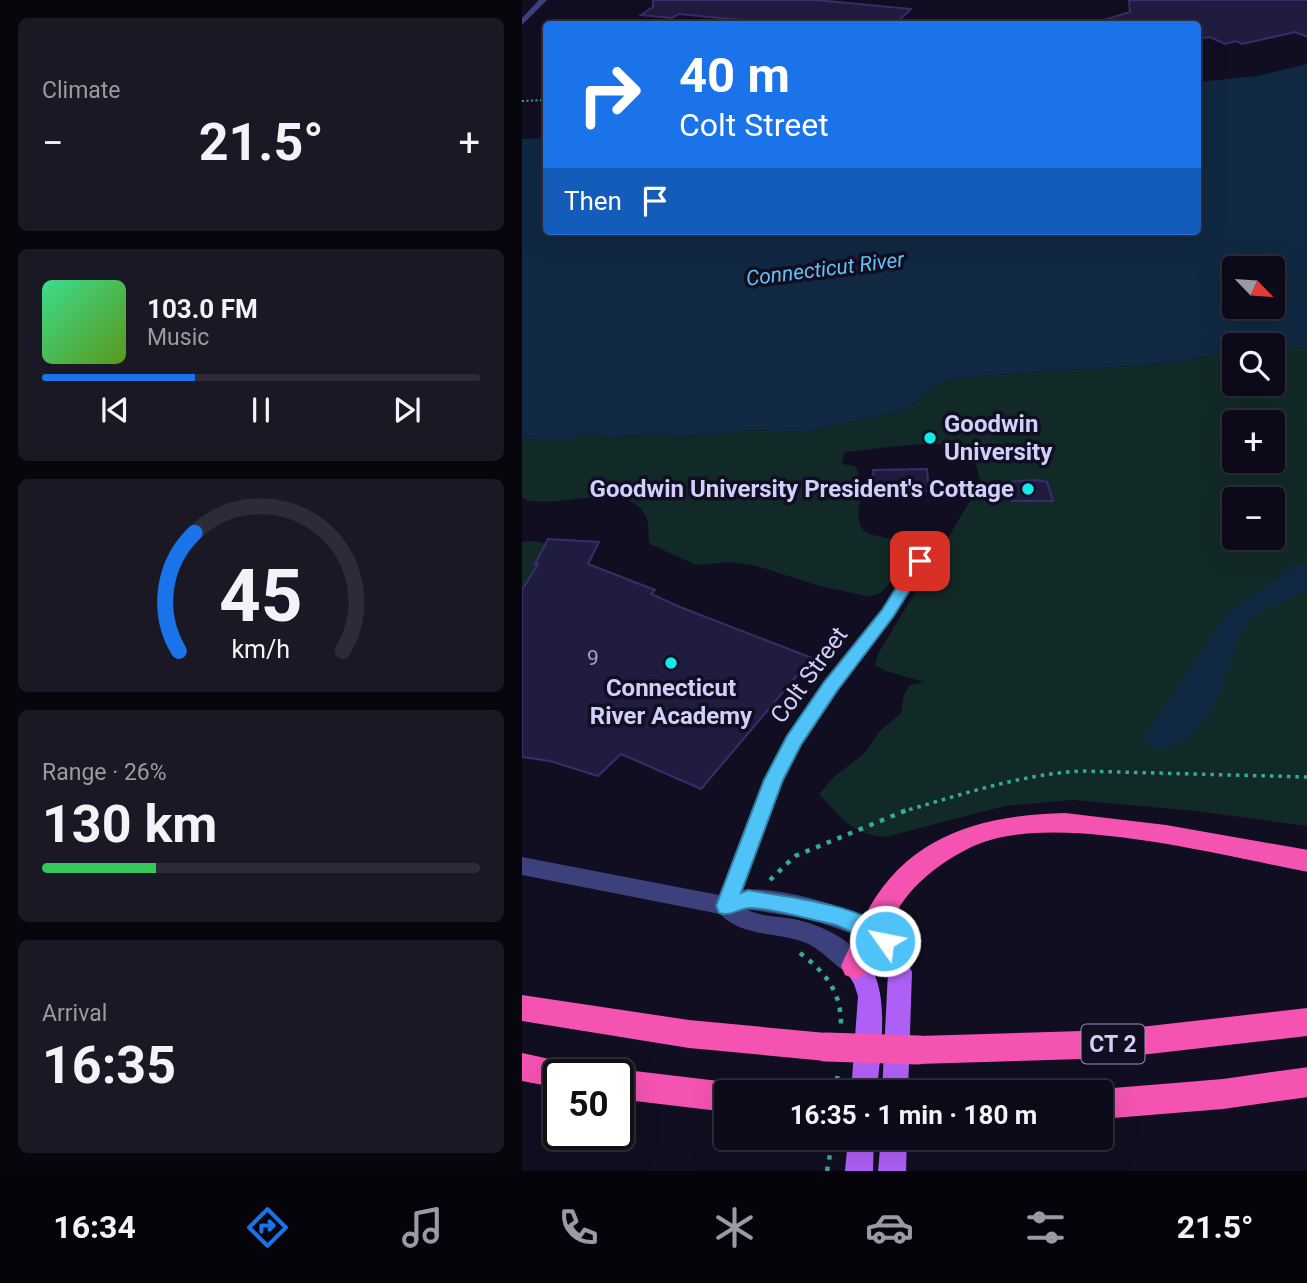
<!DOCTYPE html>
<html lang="en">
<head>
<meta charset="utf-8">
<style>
  :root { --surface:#0c0a18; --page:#1a1825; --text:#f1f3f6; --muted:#9a9aa2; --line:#2c2b37; --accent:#1a73e8 }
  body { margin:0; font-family:Roboto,sans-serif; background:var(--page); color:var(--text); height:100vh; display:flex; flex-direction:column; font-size:26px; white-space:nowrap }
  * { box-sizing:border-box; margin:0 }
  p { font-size:23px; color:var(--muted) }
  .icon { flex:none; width:38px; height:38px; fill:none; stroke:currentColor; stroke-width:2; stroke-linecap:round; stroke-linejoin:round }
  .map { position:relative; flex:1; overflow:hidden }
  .panel { display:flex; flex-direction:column; gap:18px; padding:18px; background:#07060d; width:522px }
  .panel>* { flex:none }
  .guide { position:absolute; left:21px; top:21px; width:658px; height:214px; border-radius:7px; box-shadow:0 7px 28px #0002,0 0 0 2px var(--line); background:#1a73e8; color:#fff; overflow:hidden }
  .needle { width:46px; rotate:115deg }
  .tools { position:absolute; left:700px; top:256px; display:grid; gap:14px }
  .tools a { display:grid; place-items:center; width:63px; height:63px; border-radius:7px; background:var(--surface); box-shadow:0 7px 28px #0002,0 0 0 2px var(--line); font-size:35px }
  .speed { position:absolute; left:21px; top:1059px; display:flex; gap:14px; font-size:35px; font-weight:700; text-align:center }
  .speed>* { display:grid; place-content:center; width:91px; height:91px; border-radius:50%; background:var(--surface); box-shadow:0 7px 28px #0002,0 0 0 2px var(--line); line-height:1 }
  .speed .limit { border:4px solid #111; border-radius:10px; background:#fff; color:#111 }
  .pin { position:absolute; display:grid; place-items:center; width:60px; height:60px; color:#fff; margin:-30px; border-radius:14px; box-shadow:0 4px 10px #0006 }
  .me { position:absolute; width:77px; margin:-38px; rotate:303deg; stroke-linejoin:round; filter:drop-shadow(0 0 5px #0008) }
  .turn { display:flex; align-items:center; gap:24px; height:147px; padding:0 21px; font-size:32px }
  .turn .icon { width:91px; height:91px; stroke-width:2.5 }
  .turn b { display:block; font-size:49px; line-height:60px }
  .then { display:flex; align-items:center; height:66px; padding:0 21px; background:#0003; gap:14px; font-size:26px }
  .big { font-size:52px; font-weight:700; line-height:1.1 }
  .panel .tile { flex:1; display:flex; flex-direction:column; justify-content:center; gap:10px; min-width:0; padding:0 24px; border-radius:10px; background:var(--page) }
  .panel .dial { align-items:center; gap:0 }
  .dial svg { height:182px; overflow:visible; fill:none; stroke:var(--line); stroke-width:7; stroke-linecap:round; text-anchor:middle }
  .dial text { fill:var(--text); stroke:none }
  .song { display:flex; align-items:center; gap:21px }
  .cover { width:84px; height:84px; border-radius:10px; background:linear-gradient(135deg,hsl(150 70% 55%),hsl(90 70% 35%)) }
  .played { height:7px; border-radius:4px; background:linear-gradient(90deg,var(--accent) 35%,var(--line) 35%) }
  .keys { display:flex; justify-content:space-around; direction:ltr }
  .heat { display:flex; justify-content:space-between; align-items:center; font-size:38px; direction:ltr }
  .charge { height:10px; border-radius:5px; background:linear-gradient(90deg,#34c759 26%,var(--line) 0) }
  .trip { position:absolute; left:192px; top:1080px; width:399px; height:70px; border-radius:7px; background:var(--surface); box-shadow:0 7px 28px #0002,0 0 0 2px var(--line); font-weight:700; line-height:70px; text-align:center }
  .tabs { display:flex; height:112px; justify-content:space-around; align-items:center; background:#05040a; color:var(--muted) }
  .tabs .icon { width:49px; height:49px }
  .tabs .selected { color:var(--accent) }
  .tabs b { font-size:32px; color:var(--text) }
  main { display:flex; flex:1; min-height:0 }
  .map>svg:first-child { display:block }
  .green { fill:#122a27; fill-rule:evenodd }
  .water { fill:#102842; fill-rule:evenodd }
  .building { fill:#1f1c40; stroke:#352f6a; stroke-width:2 }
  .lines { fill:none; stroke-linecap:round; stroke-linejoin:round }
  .path-far2 { stroke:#36ab98; stroke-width:2; stroke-dasharray:2 2.5; stroke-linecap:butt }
  .path-far1 { stroke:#36ab98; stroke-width:3.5; stroke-dasharray:3.5 5; stroke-linecap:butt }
  .path { stroke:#36ab98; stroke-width:4.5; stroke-dasharray:4.5 7; stroke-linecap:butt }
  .minor { fill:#3c407c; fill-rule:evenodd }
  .major { fill:#ae5ff5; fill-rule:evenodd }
  .highway { fill:#f453b1; fill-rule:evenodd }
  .highway-bridge { stroke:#f453b1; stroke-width:29 }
  .route { fill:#4fc3f7; stroke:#337fa1; stroke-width:2 }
  .poi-dot { fill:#0feaea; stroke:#100e20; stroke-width:2.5 }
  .labels { text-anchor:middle; stroke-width:7; stroke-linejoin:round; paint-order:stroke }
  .far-water-label { font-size:21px; font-style:italic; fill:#65c1f5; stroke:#100e20 }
  .number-label { font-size:21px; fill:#a4a3cd }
  .shield { fill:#100e20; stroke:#9796ba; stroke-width:2 }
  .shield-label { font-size:23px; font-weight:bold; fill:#d1d0fc }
  .poi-label { font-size:24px; font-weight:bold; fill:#d1d0fc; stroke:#100e20; text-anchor:start }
  .street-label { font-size:24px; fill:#d1d0fc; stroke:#100e20 }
</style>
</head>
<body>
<main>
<section class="panel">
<div class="tile"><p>Climate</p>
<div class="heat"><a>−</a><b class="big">21.5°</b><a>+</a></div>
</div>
<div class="tile">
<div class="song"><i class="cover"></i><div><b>103.0 FM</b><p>Music</p></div></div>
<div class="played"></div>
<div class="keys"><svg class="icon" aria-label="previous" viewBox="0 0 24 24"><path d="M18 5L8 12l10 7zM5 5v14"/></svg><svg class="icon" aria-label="pause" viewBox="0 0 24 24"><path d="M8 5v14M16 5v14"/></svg><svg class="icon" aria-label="next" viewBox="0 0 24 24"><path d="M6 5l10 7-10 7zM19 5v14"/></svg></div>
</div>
<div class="tile dial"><svg viewBox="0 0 100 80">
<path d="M14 69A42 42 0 1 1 86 69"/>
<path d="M14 69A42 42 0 0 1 21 17" stroke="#1a73e8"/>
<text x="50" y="56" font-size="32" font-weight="700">45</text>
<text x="50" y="72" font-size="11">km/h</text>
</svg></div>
<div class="tile"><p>Range · 26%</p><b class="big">130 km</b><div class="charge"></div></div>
<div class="tile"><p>Arrival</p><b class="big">16:35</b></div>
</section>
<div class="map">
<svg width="786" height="1171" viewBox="0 0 786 1171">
  <rect width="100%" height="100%" fill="#100e20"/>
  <path class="green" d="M785,347V826L674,811L551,800L483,806L363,837C329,834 320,818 297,794L312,777L343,753L358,731L379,713L382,695L388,685L402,682L364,671L353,665L356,654L457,486L458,479L450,450C411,437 363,449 323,452L320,464L332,466L337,473C333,485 329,492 338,502C328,549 368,527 387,550L374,575L360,592L348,597L294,585L235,566L208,562L174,565L128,544C125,535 128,525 124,517C106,476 29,513 0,498V439L38,441L53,434H64L89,438L129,435L168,437L229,430L283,432L384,410L412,387L428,380L461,376L650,363L712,351V383H751V350ZM712,422H751V460H712ZM712,499H751V537H712Z
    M12,541L23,544L14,564H19L0,590V542Z"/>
  <path class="water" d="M785,64V347L751,350V345H712V351L650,363L461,376L428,380L412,387L384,410L283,432L229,430L168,437L129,435L89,438L64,434L38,441L0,439V139L24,138V231H676V82L735,76ZM712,268H751V306H712Z
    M771,565H785V590C777,593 732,616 728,620C710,642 709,671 697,695C685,721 653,767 622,741L625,732L707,611L737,592Z"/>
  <path class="building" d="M131,0H294L389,9L373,24H223L228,21L157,14L150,18L119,15L131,7Z
    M607,0H786V37L773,32L720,44L714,41L703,44L688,37L676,39V24H583L582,20L608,12Z
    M405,469L407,491L352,493L351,470Z
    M513,480L525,482L531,501H490L485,482Z
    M26,539L77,542L66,564L133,590L129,594L158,607L290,658L179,789L99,754L76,776L28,761L0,757V590L16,564H13Z"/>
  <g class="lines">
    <path class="path-far2" d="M0,101L24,100"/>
    <path class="path-far1" d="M379,812C438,795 496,775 558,771L786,777"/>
    <path class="path" d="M248,880L273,856L385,810
      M278,953C303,972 319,991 319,1024
      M314,1092L316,1070
      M305,1171L311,1138"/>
    <path class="minor" d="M17,0H25L0,25V18Z
      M398,556L407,561L371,618L315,692L279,745L261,780L221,890C259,886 322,906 356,923L360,930L356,937L348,940L288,919L224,909C238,917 256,916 272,919C299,925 333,940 345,966L341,973L333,977C315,970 303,951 284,943C256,931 221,938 198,914L0,875V857L197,895L241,780L264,736L301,682L359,610L392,557Z"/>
    <path class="major" d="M348,920L356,923L375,940L390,972L386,1092H360L366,972L358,954L340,937L336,930L340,923Z
      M333,955C374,971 357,1057 355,1092H329L336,996L332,984L321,966L325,959Z
      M326,1138H352L351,1171H323Z
      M359,1138H385L384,1171H356Z"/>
    <path class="highway" d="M543,813L644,825L786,850V872C701,856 538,813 459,843C436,852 415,866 397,883C371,908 358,943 343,975L333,979L323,975L319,966C328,947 336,927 347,908C390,833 463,815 543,813Z
      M0,995L167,1020L304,1033L315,1037L319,1047L315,1057L304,1061L167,1048L0,1021Z
      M786,1008V1036L592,1058L396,1064L385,1060L381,1050L385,1040L396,1036L592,1030Z
      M0,1053L51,1064L55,1074H37V1088L0,1081Z
      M786,1067V1097L701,1109L579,1119V1092H571L579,1089L701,1079Z
      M96,1069L205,1082L216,1086L218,1092H205V1112L96,1099V1074H85Z"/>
    <path class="highway-bridge" d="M304,1047L396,1050"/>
  </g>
  <path class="route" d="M398,556L406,561L371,617L315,691L279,745L261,780L219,893L226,890C262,897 356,905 373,941L370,947C355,953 330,928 310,924C284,919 255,909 229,908C217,908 209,917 197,913L194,906L242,780L265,736L302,682L360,610L393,558Z"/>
  <g class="poi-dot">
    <circle cx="408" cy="438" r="7"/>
    <circle cx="506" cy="489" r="7"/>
    <circle cx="149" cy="663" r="7"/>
  </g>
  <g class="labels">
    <g class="far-water-label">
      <text transform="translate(303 269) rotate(-7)" y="7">Connecticut River</text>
    </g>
    <g class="number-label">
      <text x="71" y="665">9</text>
    </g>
    <rect class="shield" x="559.5" y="1024.5" width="63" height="39" rx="5"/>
    <g class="shield-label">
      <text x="591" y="1052">CT 2</text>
    </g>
    <g class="poi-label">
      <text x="422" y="432">Goodwin<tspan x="422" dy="28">University</tspan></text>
      <text x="492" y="497" text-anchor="end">Goodwin University President's Cottage</text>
      <text x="149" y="696" text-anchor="middle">Connecticut<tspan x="149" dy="28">River Academy</tspan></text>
    </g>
    <g class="street-label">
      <text transform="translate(287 675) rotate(-54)" y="8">Colt Street</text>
    </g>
  </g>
</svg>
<div class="tools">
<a><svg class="needle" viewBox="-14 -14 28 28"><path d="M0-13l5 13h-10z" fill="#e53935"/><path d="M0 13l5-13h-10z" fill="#9a9aa2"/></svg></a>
<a><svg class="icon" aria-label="search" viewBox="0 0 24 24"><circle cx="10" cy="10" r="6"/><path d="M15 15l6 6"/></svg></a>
<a>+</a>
<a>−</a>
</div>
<div class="speed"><div class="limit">50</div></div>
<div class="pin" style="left:398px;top:561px;background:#d93025"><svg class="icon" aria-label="arrive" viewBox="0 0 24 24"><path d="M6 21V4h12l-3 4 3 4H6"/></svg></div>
<svg class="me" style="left:363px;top:941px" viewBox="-20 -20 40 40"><circle r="17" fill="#4fc3f7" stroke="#fff" stroke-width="3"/><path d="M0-11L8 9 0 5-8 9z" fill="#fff"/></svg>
<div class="trip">16:35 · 1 min · 180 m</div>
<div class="guide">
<div class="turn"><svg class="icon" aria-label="right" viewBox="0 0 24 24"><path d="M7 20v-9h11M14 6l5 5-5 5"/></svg><div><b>40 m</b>Colt Street</div></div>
<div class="then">Then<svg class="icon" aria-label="arrive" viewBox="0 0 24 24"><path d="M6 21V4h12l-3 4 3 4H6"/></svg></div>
</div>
</div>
</main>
<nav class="tabs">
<b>16:34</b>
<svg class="icon selected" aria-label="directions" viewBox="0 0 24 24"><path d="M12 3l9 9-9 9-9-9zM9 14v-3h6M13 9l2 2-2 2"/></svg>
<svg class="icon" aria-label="music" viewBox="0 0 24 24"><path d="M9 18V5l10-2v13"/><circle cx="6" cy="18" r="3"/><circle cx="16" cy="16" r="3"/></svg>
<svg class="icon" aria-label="phone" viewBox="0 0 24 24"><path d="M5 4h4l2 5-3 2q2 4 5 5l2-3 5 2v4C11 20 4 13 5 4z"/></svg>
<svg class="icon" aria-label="climate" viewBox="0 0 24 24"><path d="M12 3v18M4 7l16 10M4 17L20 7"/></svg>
<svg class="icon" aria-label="car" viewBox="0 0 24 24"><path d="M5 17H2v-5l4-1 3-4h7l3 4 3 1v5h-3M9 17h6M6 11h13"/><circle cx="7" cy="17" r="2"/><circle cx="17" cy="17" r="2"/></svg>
<svg class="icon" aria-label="filters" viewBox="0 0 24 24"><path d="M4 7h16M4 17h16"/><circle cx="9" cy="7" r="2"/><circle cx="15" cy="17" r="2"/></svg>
<b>21.5°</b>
</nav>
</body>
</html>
